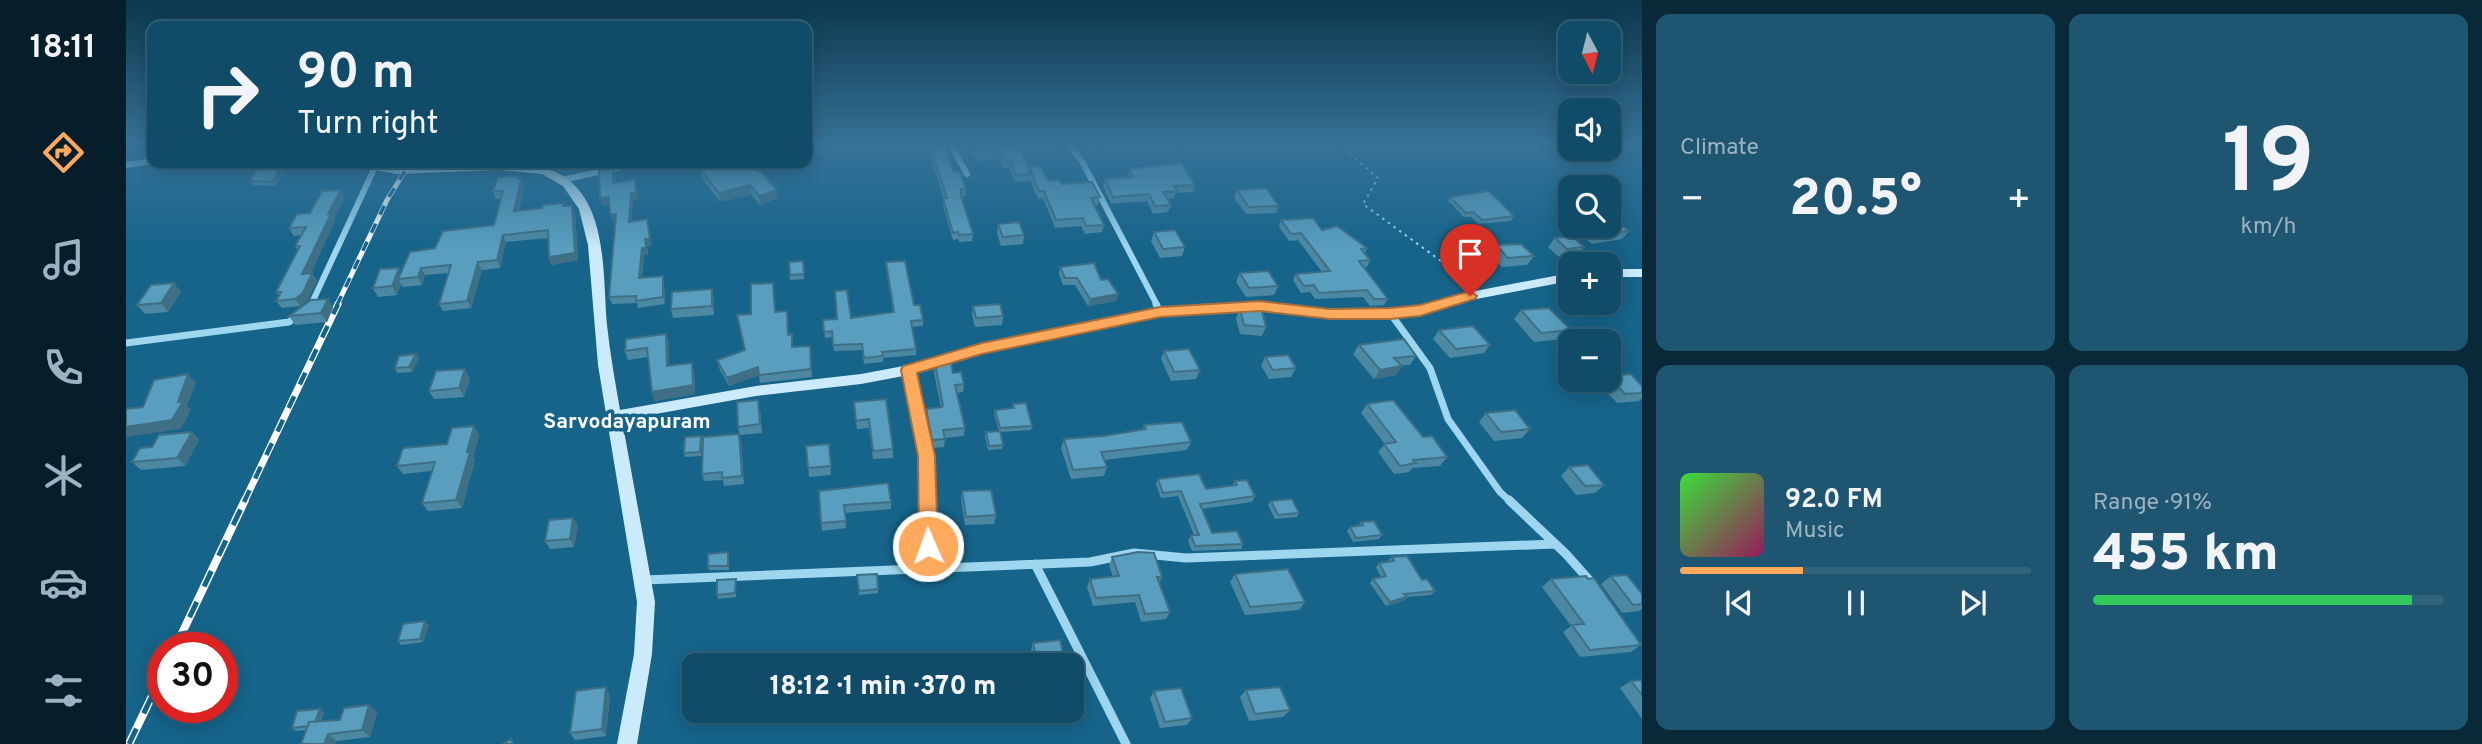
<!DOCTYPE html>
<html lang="en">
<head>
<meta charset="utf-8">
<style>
  :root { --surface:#104b68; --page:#1e5571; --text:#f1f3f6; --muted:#9cb3c0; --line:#30637c; --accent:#ffa95c }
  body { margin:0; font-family:Overpass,sans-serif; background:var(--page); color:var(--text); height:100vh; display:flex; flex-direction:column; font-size:26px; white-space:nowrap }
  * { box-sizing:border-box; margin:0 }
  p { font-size:23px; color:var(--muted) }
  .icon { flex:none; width:38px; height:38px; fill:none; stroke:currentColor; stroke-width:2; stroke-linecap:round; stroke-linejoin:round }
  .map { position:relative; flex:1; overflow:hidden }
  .panel { display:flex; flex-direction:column; gap:14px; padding:14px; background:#092939; width:840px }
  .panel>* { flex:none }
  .banner { position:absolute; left:21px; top:21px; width:665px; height:147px; border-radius:14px; box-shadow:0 4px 18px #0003,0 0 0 2px var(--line); background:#104b68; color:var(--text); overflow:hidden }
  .needle { width:46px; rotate:173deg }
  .controls { position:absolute; left:1432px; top:21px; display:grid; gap:14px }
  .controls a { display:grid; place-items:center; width:63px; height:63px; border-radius:14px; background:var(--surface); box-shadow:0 4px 18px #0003,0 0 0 2px var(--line); font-size:35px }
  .speed { position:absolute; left:21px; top:632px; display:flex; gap:14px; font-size:35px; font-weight:700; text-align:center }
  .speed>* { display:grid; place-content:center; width:91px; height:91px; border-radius:50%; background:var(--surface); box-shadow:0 4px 18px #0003,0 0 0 2px var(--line); line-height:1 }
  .speed .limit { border:10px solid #d22; background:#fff; color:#111 }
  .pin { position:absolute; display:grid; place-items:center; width:60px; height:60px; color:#fff; margin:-72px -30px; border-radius:50% 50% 50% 0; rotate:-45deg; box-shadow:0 0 7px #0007 }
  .pin .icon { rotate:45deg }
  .me { position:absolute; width:77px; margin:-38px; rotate:358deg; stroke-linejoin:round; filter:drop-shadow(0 0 5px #0008) }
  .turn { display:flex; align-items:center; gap:24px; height:147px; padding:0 35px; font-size:32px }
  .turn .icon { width:91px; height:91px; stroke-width:2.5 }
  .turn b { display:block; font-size:49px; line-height:60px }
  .big { font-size:52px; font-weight:800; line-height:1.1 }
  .panel .tile { flex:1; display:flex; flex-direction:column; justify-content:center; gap:10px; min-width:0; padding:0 24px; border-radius:14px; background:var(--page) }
  .panel .dial { align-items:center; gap:0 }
  .dial b { font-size:91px; line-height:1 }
  .song { display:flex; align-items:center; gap:21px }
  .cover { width:84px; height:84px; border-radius:10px; background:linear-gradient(135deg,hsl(120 70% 55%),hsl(330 70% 35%)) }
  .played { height:7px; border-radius:4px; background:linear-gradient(90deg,var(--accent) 35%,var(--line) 35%) }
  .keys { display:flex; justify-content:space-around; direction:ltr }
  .heat { display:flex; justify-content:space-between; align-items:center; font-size:38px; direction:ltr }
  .charge { height:10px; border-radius:5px; background:linear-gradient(90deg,#34c759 91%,var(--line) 0) }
  .panel .tiles { flex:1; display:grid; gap:14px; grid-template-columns:repeat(2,1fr) }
  .trip { position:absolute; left:556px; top:653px; width:402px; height:70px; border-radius:14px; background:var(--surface); box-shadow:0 4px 18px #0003,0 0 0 2px var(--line); font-weight:800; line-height:70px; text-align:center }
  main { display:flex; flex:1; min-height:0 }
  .menu { display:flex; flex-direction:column; width:126px; justify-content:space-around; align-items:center; background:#061e2a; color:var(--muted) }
  .menu .icon { width:49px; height:49px }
  .menu .selected { color:var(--accent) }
  .menu b { font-size:32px; color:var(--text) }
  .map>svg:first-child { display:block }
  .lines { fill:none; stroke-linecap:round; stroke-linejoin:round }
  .path { stroke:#9ed6ef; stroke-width:2; stroke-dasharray:2.5 4.5; stroke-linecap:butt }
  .street-far2 { stroke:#9ed6ef; stroke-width:6 }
  .street-far1 { stroke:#9ed6ef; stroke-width:7 }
  .street { stroke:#9ed6ef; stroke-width:9 }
  .secondary { fill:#ccebfa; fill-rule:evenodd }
  .rail-far2-casing { stroke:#fff; stroke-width:5 }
  .rail-far1-casing { stroke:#fff; stroke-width:7 }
  .rail-casing { stroke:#fff; stroke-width:8 }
  .rail-far2 { stroke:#16648a; stroke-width:3.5; stroke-dasharray:10; stroke-linecap:butt }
  .rail-far1 { stroke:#16648a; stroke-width:4.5; stroke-dasharray:13; stroke-linecap:butt }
  .rail { stroke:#16648a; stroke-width:5; stroke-dasharray:17; stroke-linecap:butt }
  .wall { fill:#4d88a3 }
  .shaded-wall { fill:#3e6f85 }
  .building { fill:#599ebe; stroke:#3e6f85; stroke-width:2 }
  .route { fill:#ffa95c; stroke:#a66e3c; stroke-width:2 }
  .labels { text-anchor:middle; stroke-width:7; stroke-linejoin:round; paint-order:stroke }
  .neighbourhood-label { font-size:21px; font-weight:bold; fill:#fff; stroke:#16648a }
</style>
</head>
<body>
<main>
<nav class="menu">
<b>18:11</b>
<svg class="icon selected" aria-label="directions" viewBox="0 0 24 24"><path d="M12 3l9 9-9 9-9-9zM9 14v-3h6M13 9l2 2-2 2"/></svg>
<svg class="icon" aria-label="music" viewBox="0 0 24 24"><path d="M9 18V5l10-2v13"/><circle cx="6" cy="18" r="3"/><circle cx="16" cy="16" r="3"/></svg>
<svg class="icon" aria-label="phone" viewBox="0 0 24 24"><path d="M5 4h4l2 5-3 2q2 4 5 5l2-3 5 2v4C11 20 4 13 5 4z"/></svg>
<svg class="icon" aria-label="climate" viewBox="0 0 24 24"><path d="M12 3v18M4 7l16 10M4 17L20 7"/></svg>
<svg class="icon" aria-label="car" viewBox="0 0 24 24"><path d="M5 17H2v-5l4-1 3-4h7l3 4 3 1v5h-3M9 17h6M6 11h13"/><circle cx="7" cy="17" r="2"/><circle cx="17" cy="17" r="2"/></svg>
<svg class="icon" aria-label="filters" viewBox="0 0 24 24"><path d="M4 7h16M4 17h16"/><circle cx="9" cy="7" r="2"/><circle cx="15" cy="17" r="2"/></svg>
</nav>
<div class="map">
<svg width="1516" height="744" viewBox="0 0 1516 744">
  <rect width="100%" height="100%" fill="#16648a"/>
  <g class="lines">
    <path class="path" d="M1213,145L1252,178L1237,204L1345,283"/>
    <path class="street-far2" d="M825,145L841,174
      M944,145L957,163L1031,305
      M0,165L26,161
      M436,180L513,163
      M185,305L249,167"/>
    <path class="street-far1" d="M1030,304L1034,312
      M185,306L186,304
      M1264,313L1304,368L1322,419L1374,492L1385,502
      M0,343L163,322L173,315
      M783,370L801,456L802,502"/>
    <path class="street" d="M802,500L803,568
      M1383,500L1440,554L1464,581
      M909,564L1000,744
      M518,580L964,562L1008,553L1060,558L1429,544"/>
    <path class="secondary" d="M242,163C259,163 276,169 294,168C336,168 382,154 422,169C484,190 476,273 481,325C484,353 489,381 494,410L630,386L735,374L783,365L856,344L1034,308L1134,302L1204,310L1294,307L1344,292L1444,273V281L1345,300L1294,315L1204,318L1134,310L1034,316L856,354L783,375L735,384L630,396L496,420L529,602L526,654L511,744H491L508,654L511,602L472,365L462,245L453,209L437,186L416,174L373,170L271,174L245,169Z
      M1482,269H1516V277H1482Z"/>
    <g class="rail-far2-casing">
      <path id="rail-far2" d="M211,305L261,200L284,163"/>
    </g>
    <g class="rail-far1-casing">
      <path id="rail-far1" d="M118,502L212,304"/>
    </g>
    <g class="rail-casing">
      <path id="rail" d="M49,648L119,500
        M3,744L37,673"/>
    </g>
    <use href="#rail-far2" class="rail-far2"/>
    <use href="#rail-far1" class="rail-far1"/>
    <use href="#rail" class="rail"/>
  </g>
  <path class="wall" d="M681,145H702V153L689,154Z
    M800,145H818L828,172L840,189L839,196H835L847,234L846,241L833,242L832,239L827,240L817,205L818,198Z
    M845,145H939V148L895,150L903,168L922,181L974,197L972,205H968L978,225L976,232L959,234L955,226L929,228L917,198L912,199L904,180V181L889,182L884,168H877L873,159L851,161L844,150Z
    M952,145H974L973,148L958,149Z
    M1040,145H1057L1056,148L1042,149Z
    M574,163H622L652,198L634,205L625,194L594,202L576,178L574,169L579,168Z
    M636,163H662L636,165Z
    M155,166L158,171L149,186L127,185L124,181Z
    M487,168L489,182L510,187L512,200H507L505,221L523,226L525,245L521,246L522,255H518L516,278L537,276L538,283L539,304L512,308L511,303L486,304L483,297L489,221H486L484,214L483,204L476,205L474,198Z
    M1003,169L1069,185L1067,192L1050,193L1048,198L1041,199L1045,205L1042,212L1027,214L1021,201L985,204L977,186L979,179L1002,177Z
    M395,179L398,186L393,210L416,208L438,203L439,206L449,213L452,260L425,265L423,257L422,238L380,242L374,268L356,270L345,308L317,311L313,304L322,273L299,275L296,285L277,287L275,284L271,295L252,297L247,288L273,268L275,272L309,248L368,225L375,199H370L367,191Z
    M215,190L219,197L208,219L209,221L185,273H186L191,281L182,300L174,306L156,308L150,301L153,296L150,292L172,250L169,246L175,235L168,236L163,228Z
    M1111,190L1153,206L1150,213L1120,214L1108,198Z
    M1324,197L1388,216L1385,221L1353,224L1345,217H1338L1322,201Z
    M1155,220L1196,230L1241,248L1239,253L1244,260L1241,267H1237L1262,299L1258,305L1244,306L1237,297L1189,299L1184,292L1175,293L1167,280L1170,274L1196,272L1172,240L1163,241L1153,227Z
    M872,224L898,235L897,244L875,246L871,233Z
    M1448,226H1482L1503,231L1496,239L1466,244L1447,228Z
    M1028,232L1059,247L1056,256L1034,258L1025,241Z
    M1429,238L1458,247L1451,256L1434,258L1422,247Z
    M1370,245L1408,256L1401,265L1376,267L1364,254Z
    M677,261L678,279L664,280L663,262Z
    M760,262L797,320V326L786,327L790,349V355L757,358V362L738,364L736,350L708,351L706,337L699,338L697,320L767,312L760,268Z
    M934,267L975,280L992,294L990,301L962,306L949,285H937L933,274Z
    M1114,273L1152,286L1148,295L1120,297L1110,282Z
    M647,283L649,312L663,334L667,347L684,346L686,377L634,383L633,375L603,386L593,368L591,360L619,350L625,314Z
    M55,292L42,312L19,314L11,305Z
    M588,298V315L547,318L545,309Z
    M202,299L207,308L201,322L169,325L163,316Z
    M847,306L877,316L876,325L849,327L846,315Z
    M1114,309L1140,327L1136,336L1114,334L1110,318Z
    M1395,310L1445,330L1437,339L1408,342L1388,319Z
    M1313,330L1364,345L1358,353L1324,358L1307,339Z
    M543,343V366L568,372L569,394L529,401L526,392L522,357L502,360L499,351Z
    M1233,345L1290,356L1284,365H1275L1276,366L1270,375L1248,379L1227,354Z
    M1038,351L1074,370L1070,379L1045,381L1035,359Z
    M290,354L293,359L286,372L271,373L269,368Z
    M1139,357L1170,368L1165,377L1143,379L1135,366Z
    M809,364L827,373L838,384L837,392L831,393L839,428L838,436L819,438L818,447L806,448L799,417L800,409L815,407L808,373Z
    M1482,376L1516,386V398L1513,401L1491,403L1474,385L1479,380H1482Z
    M344,378L338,397L308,399L303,391Z
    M728,402L767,449V458L747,459L743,428L731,429Z
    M887,404L906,426L905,430L874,432L877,445L876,449L862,450L859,436L860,432L873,431L868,414L869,410L886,408Z
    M1241,404L1297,437L1321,457L1314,466L1286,468L1283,472L1268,474L1252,452L1259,444L1235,413Z
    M634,409L636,433L614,435L612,427Z
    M1360,413L1404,429L1396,438L1368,441L1353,422Z
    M1018,425L1065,442L1061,450L978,460L981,467L978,476L945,479L935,448L938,439L978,436L1017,429Z
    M348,426L353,435L347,457L349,460L336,508L302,511L296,503L306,471L277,474L271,466L321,444Z
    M66,432L73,440L59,466L15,470L6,462L26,447Z
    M576,440L575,456L559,457L558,453Z
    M615,442L618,484L598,486L597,480L578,481L576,474Z
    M703,444L705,475L683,477L680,446Z
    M1443,467L1478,485L1469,493L1450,495L1435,476Z
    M1032,479L1080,489L1106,486L1109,481L1129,496L1126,502L1076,509L1086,533L1117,544L1115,549L1066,551L1062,541L1065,535H1068L1052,496L1035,498L1030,484Z
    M693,491L765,502V509L719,513L720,528L696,531Z
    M836,491L870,515L868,524L839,525L835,499Z
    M1145,501L1173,513L1171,517L1149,519L1142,505Z
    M447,518L452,526L448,547L424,549L419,541Z
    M1235,522L1256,535L1253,539L1227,542L1221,531L1224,527L1232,526Z
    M602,552L603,570H583L582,566Z
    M986,557L1036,577L1033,583L1044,612L1040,619L1015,622L1009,602L967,606L961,587L964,579L987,577L983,565Z
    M1266,557L1296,580L1309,591L1305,595L1281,597L1277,601L1260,606L1244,583L1247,579L1255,577L1250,567L1253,563L1262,561Z
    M751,574L752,593L733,595L731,575Z
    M1109,574L1179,602L1173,610L1119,615L1104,582Z
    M1485,576L1516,594V609L1513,611L1496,613L1475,584Z
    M610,579V597L592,599L591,595Z
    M1425,579L1515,645L1505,652L1454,657L1437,632L1445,626L1416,587Z
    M303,625L297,642L275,645L272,641Z
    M907,643L940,665H908L905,650Z
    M1516,680V719L1494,688L1505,681Z
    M1120,690L1164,710L1157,717L1123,721L1114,697Z
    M1028,691L1066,718L1061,725L1034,728L1024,698Z
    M484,695L480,736L449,740L444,733Z
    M194,709L198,712L195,722L214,720L251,712L244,737L211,741L181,730L170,731L166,728Z"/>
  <path class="shaded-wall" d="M688,147L689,154L681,157V149Z
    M155,166L158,171L149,186L146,182Z
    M393,176L398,186L391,218L388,211Z
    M509,180L512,200H507L505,229L503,222L505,193Z
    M624,185L625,194L594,202L593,193Z
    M215,190L219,197L208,219L209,221L181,282L176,274L202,214Z
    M651,190L652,198L634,205L633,196Z
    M483,197L485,204L476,205L474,198Z
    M446,206L449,213L452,260L425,265L423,257Z
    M484,214H490L491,221H486Z
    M521,219L525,245L521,246L522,255H518L515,285L513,278L516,248L519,239Z
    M377,235L380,242L374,268L371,260Z
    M352,262L356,270L345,308L341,301Z
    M273,268L278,276L272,279L275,284L271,295L266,286Z
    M295,268L299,275L296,285L292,277Z
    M186,273L191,281L182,300L174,306L169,299Z
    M537,276L538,283L539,304L537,297Z
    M48,283L55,292L42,312L35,303Z
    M586,289L588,298V315L586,306Z
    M992,294L990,301L962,306L964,299Z
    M202,299L207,308L201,322L195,313Z
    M540,334L543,343V375L541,366Z
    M290,354L293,359L286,372L283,367Z
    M566,363L568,372L569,394L529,401L526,392Z
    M1276,366L1270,375L1248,379L1254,370Z
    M632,367L634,375L603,386L601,378Z
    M339,369L344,378L338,397L333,388Z
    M62,374L70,383L61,406L65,410L55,429L0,437V427L52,402Z
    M348,426L353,435L347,457L349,460L336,508L330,500L341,452Z
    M66,432L73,440L59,466L51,458Z
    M613,434L615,442L618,484L616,476Z
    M447,518L452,526L448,547L444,539Z
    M1281,597L1277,601L1260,606L1264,602Z
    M299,621L303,625L297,642L294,639Z
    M480,687L484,695L480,736L476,729Z
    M243,705L251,712L244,737L236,730Z
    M194,709L198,712L193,729L188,725Z
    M202,734L211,741L209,744H198Z"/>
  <path class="building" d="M681,145H702V146L688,147L681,149Z
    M803,145H818L828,172H834L840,189H835V196L847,234L833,235L832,232L827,233L817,198H821Z
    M846,145H893L905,174L890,175L885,161H878L874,152L852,153Z
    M580,163H622L631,171H634L651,190L633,196L624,185L593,193L574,169L583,167Z
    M1056,163L1069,185L1048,186L1051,191L1037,192L1045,205L1029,206L1023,194L987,197L979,179L1007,177L1003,169Z
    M155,166L146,182L124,181L132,168Z
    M915,166L922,181L933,180L935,184L966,182L974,197L965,198L978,225L960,226L957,218L930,220L918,191H913L903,167Z
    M487,168V183L509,180L510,193H505L503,222L521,219L524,239H519L520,248H516L513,278L537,276V297L510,301V296L483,297L490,214H484L483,197L474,198L473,170Z
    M393,176L392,179H395L388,211L416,208L417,205L438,203L437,206H446L449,253L423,257L422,230L377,235L371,260L352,262L341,301L313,304L325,265L295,268L292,277L272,279L284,252L309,248L317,231L368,225L377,191H367L372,177Z
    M1140,188L1153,206L1123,207L1111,190Z
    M215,190L202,214H205L176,274L186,273L177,293L169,299L150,301L155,292H150L174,246H169L180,227L163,228L171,214L184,213L196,191Z
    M1363,191L1388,216L1356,220L1348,212L1340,213L1324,197Z
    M1482,215H1483L1503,231L1473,235L1461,226H1482Z
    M1187,218L1196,230L1211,226L1241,248L1235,249L1244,260L1233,261L1262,299H1248L1241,290L1193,293L1188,285L1178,286L1170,274L1204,271L1175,233L1165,234L1155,220Z
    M893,222L898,235L877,237L872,224Z
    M1049,230L1059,247L1037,249L1028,232Z
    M1446,236L1458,247L1441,249L1429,238Z
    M1395,244L1408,256L1382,258L1370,245Z
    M677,261L678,274L664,275L663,262Z
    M779,261L788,305H794L797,320L785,321L790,349L756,352L757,356L738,358L736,344L707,345L706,331L698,332L697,320L711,319L709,291L721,290L725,318L768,312L760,262Z
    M968,263L975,280L982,279L992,294L964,299L951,278H939L934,267Z
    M273,268L266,286L247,288L254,269Z
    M1142,271L1152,286L1123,288L1114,273Z
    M48,283L35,303L11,305L25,285Z
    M647,283L649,312L661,311L662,335L666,334V347L684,346L685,369L633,375L632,367L601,378L591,360L619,350L611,315L625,314V284Z
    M586,289V306L545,309L546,292Z
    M202,299L195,313L163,316L185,300Z
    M874,304L877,316L850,318L847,306Z
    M1423,308L1445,330L1415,333L1395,310Z
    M1114,309L1136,311L1140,327L1118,325Z
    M1347,326L1364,345L1330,349L1313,330Z
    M540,334L541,366L566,363L567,385L526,392L521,348L499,351L500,339Z
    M1278,339L1290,356L1268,358L1276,366L1254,370L1233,345Z
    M1063,349L1074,370L1048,372L1038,351Z
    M290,354L283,367L269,368L273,356Z
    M1162,355L1170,368L1147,370L1139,357Z
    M825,363L827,373L835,372L838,384L829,385L839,428L817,430L819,439L806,440L800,409L816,407L817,405L809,364Z
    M339,369L333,388L303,391L310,371Z
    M62,374L52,402L57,401L46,420L0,427V409L17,407L28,380Z
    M1505,374L1516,386V393L1499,394L1482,376Z
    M760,399L767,449L747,451L743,419L730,421L728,402Z
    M632,400L634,424L612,427L611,402Z
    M1267,400L1297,437L1306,436L1321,457L1287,460L1290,463L1274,466L1258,444L1270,442L1241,404Z
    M900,403L906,426L874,428L869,410L888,408L887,404Z
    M1389,410L1404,429L1375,432L1360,413Z
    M1056,422L1065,442L975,452L981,467L947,470L938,439L978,436L1020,429L1018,425Z
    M348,426L341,452H344L330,500L296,503L309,462L271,466L277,448L321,444L326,428Z
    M874,431L877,445L863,446L860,432Z
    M66,432L51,458L6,462L14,448L26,447L33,435Z
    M613,434L616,476L596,478V472L576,474L577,437Z
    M575,436L574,452L558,453L559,437Z
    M703,444L705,466L682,468L680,446Z
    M1462,465L1478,485L1459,486L1443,467Z
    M1073,474L1080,489L1111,485L1109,481L1121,480L1129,496L1074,504L1086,533L1111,531L1117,544L1069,546L1065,535H1073L1055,491L1037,493L1032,479Z
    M762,483L765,502L718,505L720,521L695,523L693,491Z
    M865,490L870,515L840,517L836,491Z
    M1166,499L1173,513L1152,515L1145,501Z
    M447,518L444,539L419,541L423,520Z
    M1248,521L1256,535L1230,538L1224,527L1237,525L1235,522Z
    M602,552V566H582V554Z
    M1012,552L1028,553L1036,577H1031L1044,612L1019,614L1013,595L970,598L964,579L993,576L986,557Z
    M1281,556L1296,580L1301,579L1309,591L1278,594L1281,597L1264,602L1247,579L1260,576L1253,563L1268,561L1266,557Z
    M1162,569L1179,602L1124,607L1109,574Z
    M751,574L752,589L733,591L731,575Z
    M1501,575L1516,594V604L1507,605L1485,576Z
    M1460,576L1462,579L1468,578L1515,645L1464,650L1446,625L1458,624L1425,579Z
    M610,579L609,593L591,595V580Z
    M299,621L294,639L272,641L277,624Z
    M934,640L940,665H912L907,643Z
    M1516,680V695L1505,681Z
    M480,687L476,729L444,733L450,691Z
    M1154,687L1164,710L1129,714L1120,690Z
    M1055,688L1066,718L1039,722L1028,691Z
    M243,705L236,730L202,734L198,744H175L183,722L214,720L218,708Z
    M194,709L189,722H183L182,726L166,728L171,711Z
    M385,739L387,744H377Z"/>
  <linearGradient id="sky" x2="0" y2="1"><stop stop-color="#0c374c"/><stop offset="0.58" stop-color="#367298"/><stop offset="1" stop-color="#367298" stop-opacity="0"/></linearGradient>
  <rect width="1516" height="249" fill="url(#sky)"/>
  <path class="route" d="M1344,291L1351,296L1349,299L1294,316L1264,319H1204L1134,311L1034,317L856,354L791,373L809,456L812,546L809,552L802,554L796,552L793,546L792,456L775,370L777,366L856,343L1034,307L1134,301L1204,309L1264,308L1294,305Z"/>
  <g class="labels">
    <g class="neighbourhood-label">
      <text x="501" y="428">Sarvodayapuram</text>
    </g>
  </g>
</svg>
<div class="controls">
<a><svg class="needle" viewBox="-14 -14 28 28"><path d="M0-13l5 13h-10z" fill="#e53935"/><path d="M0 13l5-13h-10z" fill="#9cb3c0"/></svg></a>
<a><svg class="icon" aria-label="sound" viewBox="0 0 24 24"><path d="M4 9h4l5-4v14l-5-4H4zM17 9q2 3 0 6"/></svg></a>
<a><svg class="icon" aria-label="search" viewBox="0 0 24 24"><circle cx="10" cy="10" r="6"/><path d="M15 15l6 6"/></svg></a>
<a>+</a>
<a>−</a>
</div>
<div class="speed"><div class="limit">30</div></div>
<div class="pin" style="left:1344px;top:296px;background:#d93025"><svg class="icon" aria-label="arrive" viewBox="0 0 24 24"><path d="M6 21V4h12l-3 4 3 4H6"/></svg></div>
<svg class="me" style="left:802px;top:546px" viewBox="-20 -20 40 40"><circle r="17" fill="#ffa95c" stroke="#fff" stroke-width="3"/><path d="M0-11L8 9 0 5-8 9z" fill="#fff"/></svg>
<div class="trip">18:12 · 1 min · 370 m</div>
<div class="banner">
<div class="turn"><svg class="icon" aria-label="right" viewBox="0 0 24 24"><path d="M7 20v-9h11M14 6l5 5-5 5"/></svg><div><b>90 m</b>Turn right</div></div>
</div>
</div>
<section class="panel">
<div class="tiles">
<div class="tile"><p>Climate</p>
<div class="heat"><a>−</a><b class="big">20.5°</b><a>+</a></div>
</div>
<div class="tile dial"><b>19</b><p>km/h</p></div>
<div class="tile">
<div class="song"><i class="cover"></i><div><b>92.0 FM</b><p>Music</p></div></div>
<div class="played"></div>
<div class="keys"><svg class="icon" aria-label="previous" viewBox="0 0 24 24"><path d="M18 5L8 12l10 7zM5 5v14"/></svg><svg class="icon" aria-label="pause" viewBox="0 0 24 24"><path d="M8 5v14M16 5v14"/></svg><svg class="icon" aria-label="next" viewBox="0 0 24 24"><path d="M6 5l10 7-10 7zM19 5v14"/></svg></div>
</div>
<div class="tile"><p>Range · 91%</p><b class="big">455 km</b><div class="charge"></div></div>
</div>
</section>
</main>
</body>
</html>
